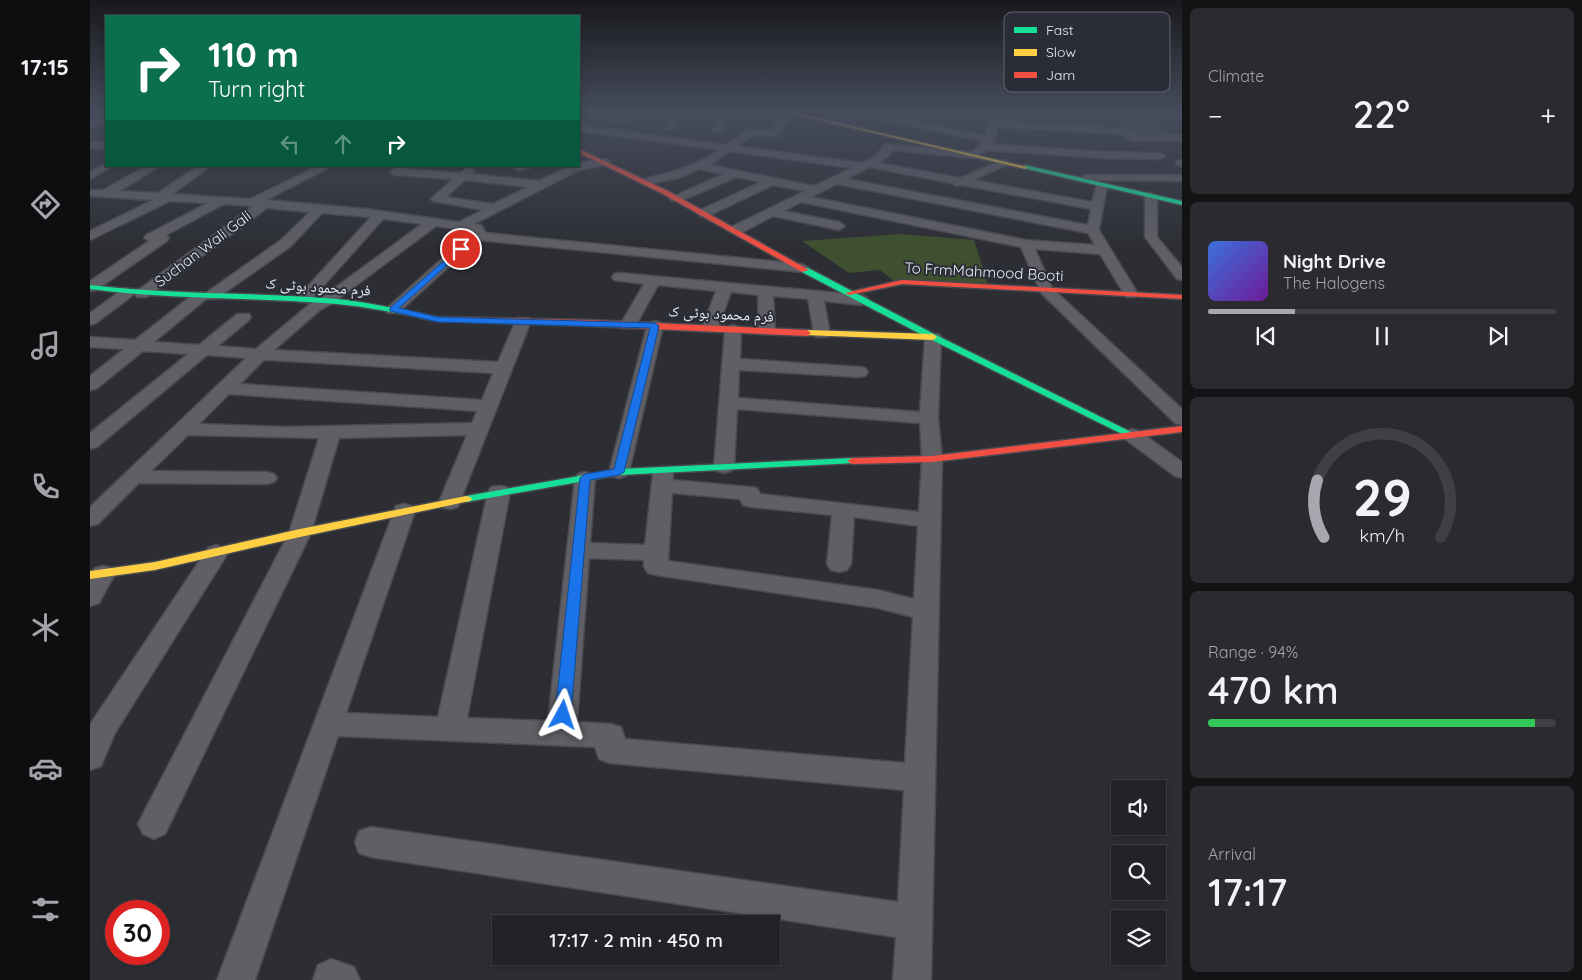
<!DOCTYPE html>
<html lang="en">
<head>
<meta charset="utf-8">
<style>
  :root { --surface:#222227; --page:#2a2a2f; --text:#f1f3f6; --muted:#a2a4a7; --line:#3f3f44; --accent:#a7a8af }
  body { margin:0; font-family:Quicksand,"Noto Naskh Arabic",sans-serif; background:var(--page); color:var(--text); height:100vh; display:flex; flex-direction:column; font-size:19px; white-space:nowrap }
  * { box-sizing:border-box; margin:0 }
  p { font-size:16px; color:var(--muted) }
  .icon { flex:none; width:28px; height:28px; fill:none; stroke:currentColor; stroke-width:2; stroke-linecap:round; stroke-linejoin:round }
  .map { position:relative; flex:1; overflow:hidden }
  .sheet { display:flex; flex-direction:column; gap:8px; padding:8px; background:#131315; width:400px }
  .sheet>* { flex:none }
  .banner { position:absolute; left:15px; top:15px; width:475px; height:152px; border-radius:0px; box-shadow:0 2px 8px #0003,0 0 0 1px var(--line); background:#0b6e4f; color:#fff; overflow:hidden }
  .fabs { position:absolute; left:1021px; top:780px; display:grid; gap:10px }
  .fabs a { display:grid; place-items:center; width:55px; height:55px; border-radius:0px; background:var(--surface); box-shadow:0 2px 8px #0003,0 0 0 1px var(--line); font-size:25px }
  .speed { position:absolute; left:15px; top:900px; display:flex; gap:10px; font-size:25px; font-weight:700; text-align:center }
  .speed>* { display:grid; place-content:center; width:65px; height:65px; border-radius:50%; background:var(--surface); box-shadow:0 2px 8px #0003,0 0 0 1px var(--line); line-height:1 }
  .speed .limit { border:8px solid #d22; background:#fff; color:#111 }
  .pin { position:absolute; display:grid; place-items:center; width:42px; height:42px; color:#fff; margin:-21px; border:2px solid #fff; border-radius:50%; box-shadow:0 1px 5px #0007 }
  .me { position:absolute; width:55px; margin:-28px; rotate:5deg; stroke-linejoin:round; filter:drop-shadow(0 0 4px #0008) }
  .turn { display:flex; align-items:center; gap:18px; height:105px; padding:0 20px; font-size:22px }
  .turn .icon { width:65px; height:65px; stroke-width:2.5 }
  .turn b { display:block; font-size:35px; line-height:42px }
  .lanes { display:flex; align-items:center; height:48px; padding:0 20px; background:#0003; justify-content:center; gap:25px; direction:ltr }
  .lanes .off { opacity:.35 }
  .big { font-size:38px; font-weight:600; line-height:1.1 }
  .sheet .widget { flex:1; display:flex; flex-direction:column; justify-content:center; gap:8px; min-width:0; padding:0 18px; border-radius:8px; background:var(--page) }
  .sheet .dial { align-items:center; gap:0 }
  .dial svg { height:130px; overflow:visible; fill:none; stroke:var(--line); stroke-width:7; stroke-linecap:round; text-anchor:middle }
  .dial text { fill:var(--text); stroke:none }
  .song { display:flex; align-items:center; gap:15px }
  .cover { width:60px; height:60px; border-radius:8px; background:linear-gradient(135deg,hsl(220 70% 55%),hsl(280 70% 35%)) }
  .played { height:5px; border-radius:2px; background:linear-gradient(90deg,var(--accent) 25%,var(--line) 25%) }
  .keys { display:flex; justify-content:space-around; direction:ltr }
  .heat { display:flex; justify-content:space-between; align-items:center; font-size:28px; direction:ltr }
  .charge { height:8px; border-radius:4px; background:linear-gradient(90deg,#34c759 94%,var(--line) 0) }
  .trip { position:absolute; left:402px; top:915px; width:288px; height:50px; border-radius:0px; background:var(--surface); box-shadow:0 2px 8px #0003,0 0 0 1px var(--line); font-weight:600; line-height:50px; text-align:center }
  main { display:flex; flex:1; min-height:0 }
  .tabs { display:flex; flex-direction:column; width:90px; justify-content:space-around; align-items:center; background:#0e0e10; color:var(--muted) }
  .tabs .icon { width:35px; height:35px }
  .tabs .on { color:var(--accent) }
  .tabs b { font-size:22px; color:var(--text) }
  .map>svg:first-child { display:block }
  .green { fill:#3e502f }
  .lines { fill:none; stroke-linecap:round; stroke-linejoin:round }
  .street-casing { stroke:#48494f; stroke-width:3 }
  .fast-casing { stroke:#48494f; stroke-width:3 }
  .slow-casing { stroke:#48494f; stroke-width:3 }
  .jam-casing { stroke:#48494f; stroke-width:3 }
  .street { fill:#5f5f65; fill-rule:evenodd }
  .fast { fill:#16e098; fill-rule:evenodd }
  .slow { fill:#ffcf43; fill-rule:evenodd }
  .jam { fill:#f24e42; fill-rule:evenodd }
  .route { fill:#1a73e8; stroke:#114b97 }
  .labels { text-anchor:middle; stroke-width:4; stroke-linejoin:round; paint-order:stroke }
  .far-street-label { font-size:15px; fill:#e8eaf1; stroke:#2a2c37 }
  .key { fill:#2a2c37; stroke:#63656f; stroke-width:1 }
  .key-label { font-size:14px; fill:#e8eaf1 }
</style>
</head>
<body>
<main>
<nav class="tabs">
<b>17:15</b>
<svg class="icon on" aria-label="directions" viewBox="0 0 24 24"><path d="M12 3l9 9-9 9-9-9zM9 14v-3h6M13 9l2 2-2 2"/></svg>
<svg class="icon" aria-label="music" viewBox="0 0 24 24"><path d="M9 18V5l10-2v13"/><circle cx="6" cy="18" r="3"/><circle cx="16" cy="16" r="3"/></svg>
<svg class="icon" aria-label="phone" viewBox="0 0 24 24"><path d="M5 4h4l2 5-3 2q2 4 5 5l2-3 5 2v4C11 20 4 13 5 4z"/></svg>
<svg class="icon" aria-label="climate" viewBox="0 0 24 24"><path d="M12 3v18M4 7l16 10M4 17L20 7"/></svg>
<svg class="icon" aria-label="car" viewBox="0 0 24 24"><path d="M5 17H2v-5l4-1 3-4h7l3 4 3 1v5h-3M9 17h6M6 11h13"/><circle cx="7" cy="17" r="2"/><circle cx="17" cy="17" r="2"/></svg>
<svg class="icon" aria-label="filters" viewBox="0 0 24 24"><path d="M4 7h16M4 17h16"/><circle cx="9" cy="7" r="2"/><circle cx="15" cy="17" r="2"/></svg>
</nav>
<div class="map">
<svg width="1092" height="980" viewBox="0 0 1092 980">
  <rect width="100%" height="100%" fill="#2d2e34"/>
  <path class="green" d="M1015,111H1066L1087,125H1070L1086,138H1042Z
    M810,234L884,240L899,287L807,283L790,270L759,273L712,241Z"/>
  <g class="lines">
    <g class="street-casing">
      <path id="street" d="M542,111H551L543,121L540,122L512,120L507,117L512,114L538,116Z
        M587,111H595L583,129H577L575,127Z
        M631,111H639L630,132H624L622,130Z
        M694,111L702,112L688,136L662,135L647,146L772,163C782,158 789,155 794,145L798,144L883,152L893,141L764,114L760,111H775L896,136L898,125L896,111H904L906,121L1033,128L1040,130L1045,135H1092V141H1042L1033,134L907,127L905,140L901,144L1014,152L1070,153L1075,156L1070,159L1014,158L896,150L885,158L802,150L800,155L789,163L870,178L913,160L917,161L918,163L917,165L883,180L1002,202L1007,184H1015L1017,186L1009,230L1048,294L1046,297H1036L1010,254L945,249L962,288L1092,409V425L1085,423L951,293L931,247L711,202L694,211L749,222L755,226L749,230L683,216L651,233H641L640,230L641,227L715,191L683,185L618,216H610L608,213L610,210L671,182L646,177L590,201H582L580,199L582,197L634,174L609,169L588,178L554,185L548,182L550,180C578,173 605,167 629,150L489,131V125L636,145L657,130L682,131ZM640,151L762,168L724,186L620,165ZM779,167L861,183L867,186L872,185L1001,209L998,225L757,179ZM747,184L998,233L1005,245L936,240L721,197Z
        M989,111H1021V112C1015,117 994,116 989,111Z
        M1074,113H1092V119L1071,118V114Z
        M16,116V122L0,128V122Z
        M0,142L16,143V149L0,148Z
        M515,159L519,160L520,162L519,164L489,170L384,224L391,225L396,233L712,264L719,268L712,272L388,240L308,313H298L295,310L298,307L383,231L346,226L241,304L230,310L184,350L408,362L427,318H439L441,321L368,507L360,509L352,507L349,502L377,435L249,438L221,533L75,834L64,839L53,834L48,824L53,814L199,533L229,438L98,435L61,471L177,472L184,474L187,478L184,482L177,484L49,483L8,524L0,526V507L156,358L117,355L7,447L0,449V433L98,354L53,351L6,389L0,390V376L34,349L0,347V337L45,340L105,293H116L191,240L220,212L177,208L57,297H47L45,294L47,291L163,206L134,204L76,235L79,238L77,241L6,290L1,291L0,281L59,241L54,238L56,235L118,203L80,201L0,240V231L63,200L0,196V190H13L57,166H70L29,191L68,193L108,166H121L82,194L160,199L228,166H242L176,200L276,209L369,222L393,210L343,201L341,199L343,197L363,179L306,175L302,174L301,172L306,166H318L316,169L370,173L379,167L384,170L381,174L449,181L479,166H489V163ZM375,180L438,187L403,204L356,197ZM232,213L281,217L209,296L206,299L209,302H219L293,219L332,224L231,298L220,304L166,349L128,346L159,320L161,317L159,314H147L109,345L64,342L116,299H126L201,246ZM174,360H179L403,373L392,400L150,384ZM139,394L387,411L382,423L196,427L109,424Z
        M1091,160L1092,166L1087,165L1086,163L1087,161Z
        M16,163V166H23L0,179V172Z
        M420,166H444L430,171Z
        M996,175H1092V181L992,180L990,178Z
        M1061,193L1067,197V237L1092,267V280L1087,279L1055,237V197Z
        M529,273L771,295L776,297L779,300L776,303L771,305L734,301L740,334L738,337H726L724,334L718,299L683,296L685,331L683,334H671L669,331L668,295L641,292L628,328L626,331H614L612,328L626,291L568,285L546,325L544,328H532L530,325L554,284L524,280L522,277L524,274Z
        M37,289L42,290L44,293L42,296L6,323L0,325V313L32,290Z
        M565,321L571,323L573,326L539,472L536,476L529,478L522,476L519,472L557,326L559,323Z
        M643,325L649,327L651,330L650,359L769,367L775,368L778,372L775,376L769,377L649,370L648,398L830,412L835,337L837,334H849L851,337L848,418L852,459L841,980H803L806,937L281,857L269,853L265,842L269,831L281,827L808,902L814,790L520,763L509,759L505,747L248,736L165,980H127L306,506L314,504L322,506L325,511L256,713L348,717L398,492L401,487L409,486L417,487L420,492L377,718L458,721L485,478L488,474L495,472L502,474L505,478L500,543L555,545L563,473L566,469L573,467L580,469L583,473V480L659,487L667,488L670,494L829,512L832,459L830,423L647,409L644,467L641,471L634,473L627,471L624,467L635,330L637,327ZM582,493L650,499L653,505L661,507L742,515L737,564L741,570L749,572L757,570L761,564L764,517L828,526L824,599L788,590L578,561ZM499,558L554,560V567L558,573L566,575L788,608L823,617L815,763L535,739L531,727L521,724L487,722Z
        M1042,429L1049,431L1092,462V478L1085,476L1035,439L1032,435L1035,431Z
        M126,545L134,548L138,553L25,733L11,766L0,770V725L3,720L118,548Z
        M13,566L21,568L25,574L9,603L0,606V576L5,568Z
        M241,959L264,967L270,980H223L228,965Z"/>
    </g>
    <g class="fast-casing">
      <path id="fast" d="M935,165L1092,201V205L933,168Z
        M712,268H718L846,335L1047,435L1046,437H1038L840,339L712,272Z
        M0,285C82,295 164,292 247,299C276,302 304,308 333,314L337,316L333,318C304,312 276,307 247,304C164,297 82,300 0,289Z
        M762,458L766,459L767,461L766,463L529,475L376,502L370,499L376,496L529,469Z"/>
    </g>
    <g class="slow-casing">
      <path id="slow" d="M690,111H697L938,167L935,169Z
        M717,330L843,334L847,337L843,340L714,335L713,333Z
        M376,496L380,497L382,499L380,501L210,537L65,570L0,579V571L65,562L210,529Z"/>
    </g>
    <g class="jam-casing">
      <path id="jam" d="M489,149L578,191L719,270L712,272L573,194L489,153Z
        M812,280L1092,295V299L812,284L759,295L755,293Z
        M330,314L348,317L498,320L717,330L721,333L717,336L498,326L348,321L330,318Z
        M1092,426V432L842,462L762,464L757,461L762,458L842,456Z"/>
    </g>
    <use href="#street" class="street"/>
    <use href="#fast" class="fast"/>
    <use href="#slow" class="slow"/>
    <use href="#jam" class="jam"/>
  </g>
  <linearGradient id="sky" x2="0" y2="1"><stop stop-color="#19191d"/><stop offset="0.45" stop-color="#464c5c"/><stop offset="1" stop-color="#464c5c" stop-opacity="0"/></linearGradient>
  <rect width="1092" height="248" fill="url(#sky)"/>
  <path class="route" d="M371,246L375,249L374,250L309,308L348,317L565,323L569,326L534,472L529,475L500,480L481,715L479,720L473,721L468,720L465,715L490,478L495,474L524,469L560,328L348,322L300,311V308Z"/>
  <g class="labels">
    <g class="far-street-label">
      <text transform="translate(113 249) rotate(-37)" y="5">Suchan Wali Gali</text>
      <text transform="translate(894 272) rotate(3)" y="5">To FrmMahmood Booti</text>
      <text transform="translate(228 287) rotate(4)" y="5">فرم محمود بوٹی ک</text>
      <text transform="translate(631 314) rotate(3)" y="5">فرم محمود بوٹی ک</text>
    </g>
  </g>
  <rect x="914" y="12" width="166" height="80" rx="8" class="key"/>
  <rect x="924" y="27" width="23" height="6" fill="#16e098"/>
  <rect x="924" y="49" width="23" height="7" fill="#ffcf43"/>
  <rect x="924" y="72" width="23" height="6" fill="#f24e42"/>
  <g class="key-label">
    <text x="956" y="35">Fast</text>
    <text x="956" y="57">Slow</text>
    <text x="956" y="80">Jam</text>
  </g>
</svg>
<div class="fabs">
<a><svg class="icon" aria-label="sound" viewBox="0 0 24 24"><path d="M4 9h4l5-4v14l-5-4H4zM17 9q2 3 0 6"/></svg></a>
<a><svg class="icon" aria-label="search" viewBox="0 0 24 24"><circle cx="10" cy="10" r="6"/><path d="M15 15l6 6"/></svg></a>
<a><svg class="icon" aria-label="layers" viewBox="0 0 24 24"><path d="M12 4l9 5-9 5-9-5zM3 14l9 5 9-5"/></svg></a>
</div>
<div class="speed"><div class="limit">30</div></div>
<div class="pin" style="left:371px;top:249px;background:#d93025"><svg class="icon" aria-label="arrive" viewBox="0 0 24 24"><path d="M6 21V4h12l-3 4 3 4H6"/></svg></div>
<svg class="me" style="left:473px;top:715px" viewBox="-20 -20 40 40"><path d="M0-17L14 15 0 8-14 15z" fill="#1a73e8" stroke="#fff" stroke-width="4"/></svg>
<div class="trip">17:17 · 2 min · 450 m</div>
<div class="banner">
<div class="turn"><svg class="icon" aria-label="right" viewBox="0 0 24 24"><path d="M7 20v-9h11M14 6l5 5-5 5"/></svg><div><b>110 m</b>Turn right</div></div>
<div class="lanes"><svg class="icon off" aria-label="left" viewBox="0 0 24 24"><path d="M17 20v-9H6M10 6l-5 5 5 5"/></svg><svg class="icon off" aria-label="ahead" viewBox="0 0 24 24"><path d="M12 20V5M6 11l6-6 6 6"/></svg><svg class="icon" aria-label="right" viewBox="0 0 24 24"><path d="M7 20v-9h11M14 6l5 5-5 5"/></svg></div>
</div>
</div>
<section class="sheet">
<div class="widget"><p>Climate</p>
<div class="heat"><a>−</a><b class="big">22°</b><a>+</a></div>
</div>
<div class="widget">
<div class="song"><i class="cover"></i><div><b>Night Drive</b><p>The Halogens</p></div></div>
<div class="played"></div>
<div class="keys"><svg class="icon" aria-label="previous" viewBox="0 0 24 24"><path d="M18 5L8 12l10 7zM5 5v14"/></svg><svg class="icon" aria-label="pause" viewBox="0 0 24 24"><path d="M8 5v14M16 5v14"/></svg><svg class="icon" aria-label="next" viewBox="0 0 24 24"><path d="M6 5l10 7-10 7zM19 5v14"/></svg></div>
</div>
<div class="widget dial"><svg viewBox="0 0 100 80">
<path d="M14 69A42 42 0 1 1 86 69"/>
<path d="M14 69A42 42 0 0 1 10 34" stroke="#a7a8af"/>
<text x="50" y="56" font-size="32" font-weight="700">29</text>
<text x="50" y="72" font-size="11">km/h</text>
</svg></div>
<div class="widget"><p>Range · 94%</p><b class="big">470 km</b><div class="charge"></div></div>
<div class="widget"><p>Arrival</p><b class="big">17:17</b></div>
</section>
</main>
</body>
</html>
